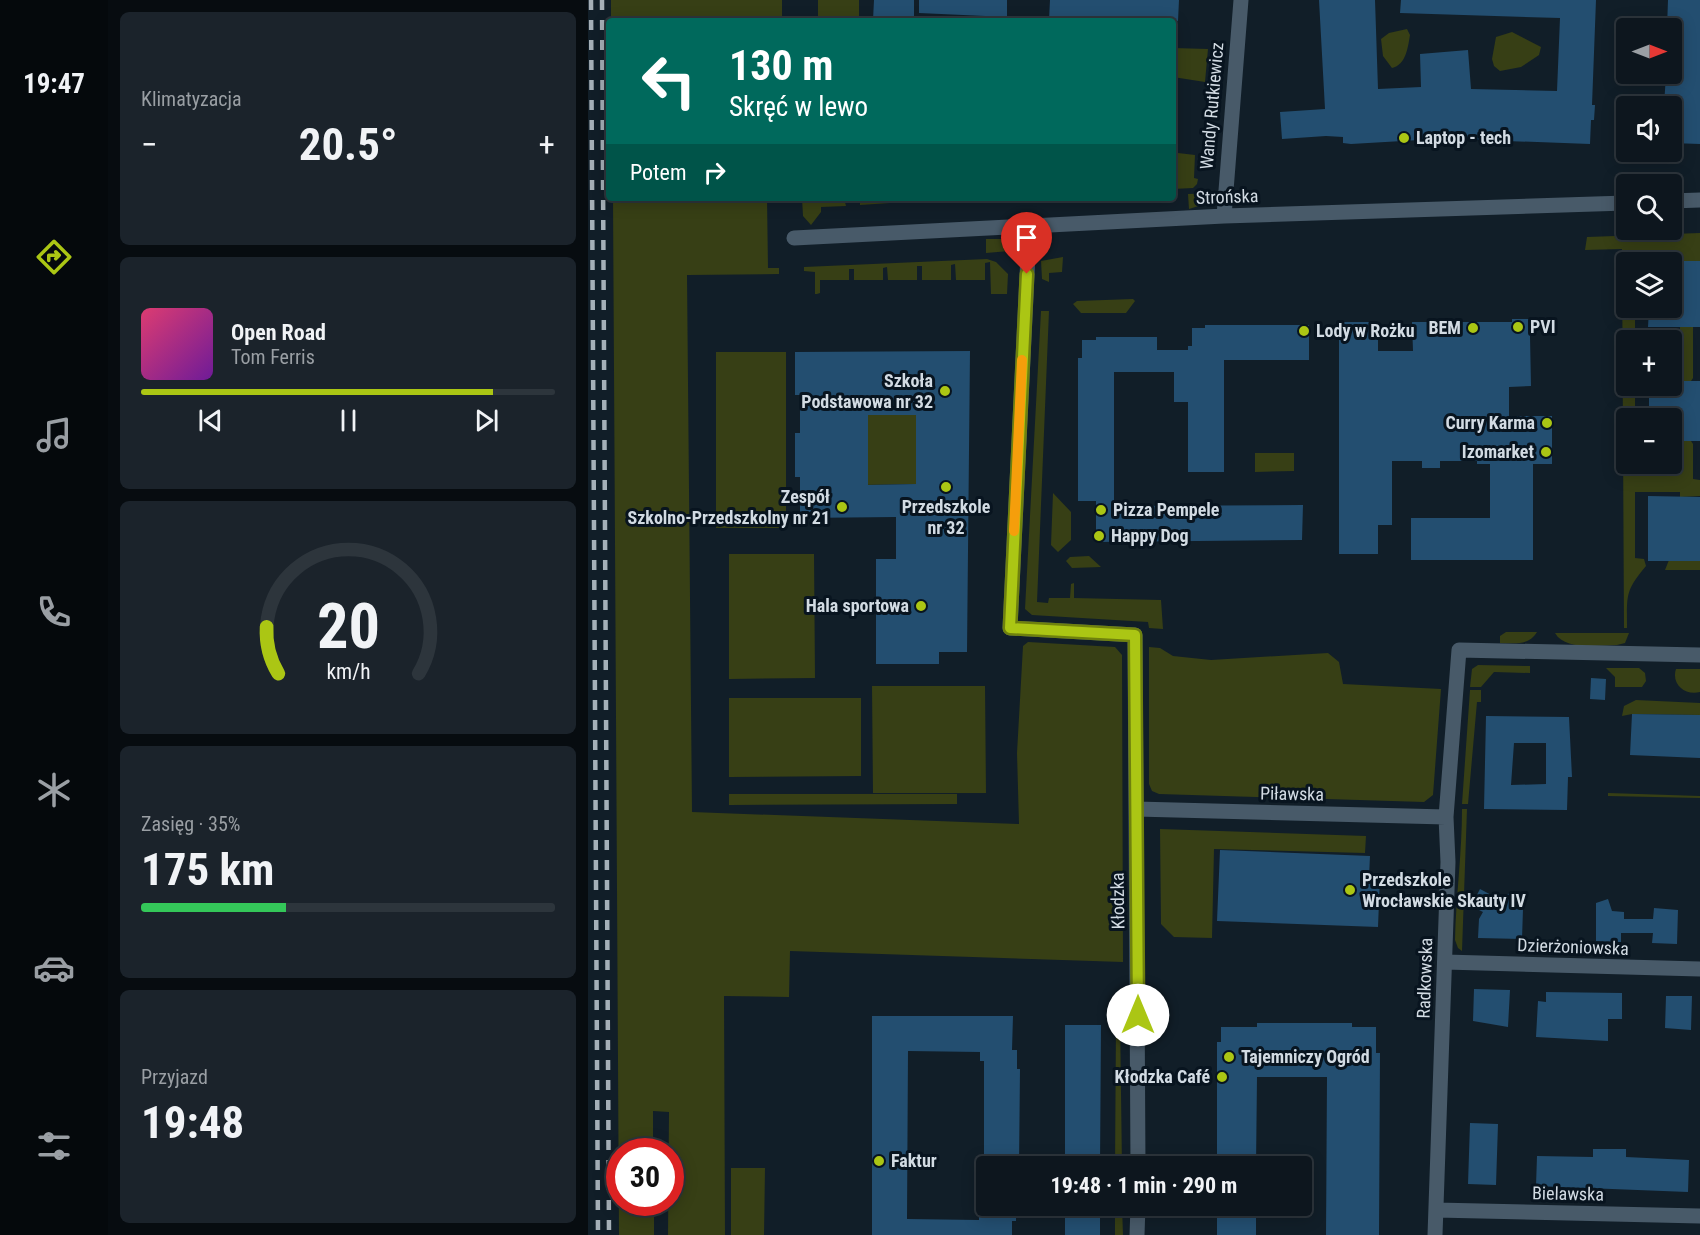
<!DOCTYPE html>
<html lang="pl">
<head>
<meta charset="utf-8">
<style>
  :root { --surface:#0d161e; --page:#1b232b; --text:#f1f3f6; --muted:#9a9fa4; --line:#2d353c; --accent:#abc614 }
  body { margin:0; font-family:"Roboto Condensed",sans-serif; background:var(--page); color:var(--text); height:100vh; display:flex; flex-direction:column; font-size:22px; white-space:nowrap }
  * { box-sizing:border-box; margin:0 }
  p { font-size:20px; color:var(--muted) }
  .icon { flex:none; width:33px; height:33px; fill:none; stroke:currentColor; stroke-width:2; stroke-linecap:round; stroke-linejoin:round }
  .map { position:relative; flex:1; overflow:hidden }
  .details { display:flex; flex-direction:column; gap:12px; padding:12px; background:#070c10; width:480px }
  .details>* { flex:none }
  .top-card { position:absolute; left:18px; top:18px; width:570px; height:183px; border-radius:6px; box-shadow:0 3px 15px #0003,0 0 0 2px var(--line); background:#00695c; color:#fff; overflow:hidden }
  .needle { width:39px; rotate:90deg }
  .controls { position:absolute; left:1028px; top:18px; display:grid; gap:12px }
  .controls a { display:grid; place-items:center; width:66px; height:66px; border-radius:6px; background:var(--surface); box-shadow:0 3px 15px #0003,0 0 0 2px var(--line); font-size:30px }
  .speed { position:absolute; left:18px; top:1138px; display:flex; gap:12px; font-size:30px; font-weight:700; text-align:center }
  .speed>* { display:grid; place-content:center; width:78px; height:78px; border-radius:50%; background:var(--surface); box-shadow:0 3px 15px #0003,0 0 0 2px var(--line); line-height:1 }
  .speed .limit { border:9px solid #d22; background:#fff; color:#111 }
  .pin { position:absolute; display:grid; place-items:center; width:51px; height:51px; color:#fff; margin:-62px -26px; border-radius:50% 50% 50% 0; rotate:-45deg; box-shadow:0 0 6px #0007 }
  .pin .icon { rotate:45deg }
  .me { position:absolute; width:66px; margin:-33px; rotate:0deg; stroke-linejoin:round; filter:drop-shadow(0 0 4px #0008) }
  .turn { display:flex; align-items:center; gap:21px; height:126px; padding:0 24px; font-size:27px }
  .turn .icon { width:78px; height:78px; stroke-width:2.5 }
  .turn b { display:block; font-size:42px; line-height:51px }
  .then { display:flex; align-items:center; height:57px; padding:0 24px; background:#0003; gap:12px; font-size:22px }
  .big { font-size:45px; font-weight:700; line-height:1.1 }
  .details .tile { flex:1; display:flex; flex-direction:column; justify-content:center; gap:9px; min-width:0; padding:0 21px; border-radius:9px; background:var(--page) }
  .details .dial { align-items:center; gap:0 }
  .dial svg { height:156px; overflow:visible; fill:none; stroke:var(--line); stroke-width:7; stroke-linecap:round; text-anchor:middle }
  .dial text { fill:var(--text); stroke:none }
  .song { display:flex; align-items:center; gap:18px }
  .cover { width:72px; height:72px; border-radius:9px; background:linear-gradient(135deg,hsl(340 70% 55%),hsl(280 70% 35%)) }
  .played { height:6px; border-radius:3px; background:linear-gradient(90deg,var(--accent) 85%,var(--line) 85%) }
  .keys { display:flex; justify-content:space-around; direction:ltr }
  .heat { display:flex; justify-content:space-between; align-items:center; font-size:33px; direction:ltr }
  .charge { height:9px; border-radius:4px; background:linear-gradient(90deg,#34c759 35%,var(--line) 0) }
  .trip { position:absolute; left:388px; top:1156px; width:336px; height:60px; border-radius:6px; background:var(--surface); box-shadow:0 3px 15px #0003,0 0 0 2px var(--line); font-weight:700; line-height:60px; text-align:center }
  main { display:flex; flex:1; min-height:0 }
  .tabs { display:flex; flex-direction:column; width:108px; justify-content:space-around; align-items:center; background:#05090c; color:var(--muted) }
  .tabs .icon { width:42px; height:42px }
  .tabs .current { color:var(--accent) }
  .tabs b { font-size:27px; color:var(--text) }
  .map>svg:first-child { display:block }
  .green { fill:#373f15 }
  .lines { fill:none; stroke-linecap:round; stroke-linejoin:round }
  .stream { stroke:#040600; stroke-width:6 }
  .building { fill:#234e70; fill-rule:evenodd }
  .street { stroke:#485a69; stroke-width:15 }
  .rail { stroke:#a5afb7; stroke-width:4.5; stroke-dasharray:10 10; stroke-linecap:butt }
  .route-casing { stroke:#6f810d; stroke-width:15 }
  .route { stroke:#abc614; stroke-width:10 }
  .slow { stroke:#f59e0b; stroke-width:10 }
  .poi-dot { fill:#abc614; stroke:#08141f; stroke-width:2 }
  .labels { text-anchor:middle; stroke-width:6; stroke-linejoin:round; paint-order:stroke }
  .street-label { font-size:18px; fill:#d2dbe3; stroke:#08141f }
  .poi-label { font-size:18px; font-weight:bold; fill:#d2dbe3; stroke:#08141f; text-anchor:start }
</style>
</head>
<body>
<main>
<nav class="tabs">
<b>19:47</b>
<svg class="icon current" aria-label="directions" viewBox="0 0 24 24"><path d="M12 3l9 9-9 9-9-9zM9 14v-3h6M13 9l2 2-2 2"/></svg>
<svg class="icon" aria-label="music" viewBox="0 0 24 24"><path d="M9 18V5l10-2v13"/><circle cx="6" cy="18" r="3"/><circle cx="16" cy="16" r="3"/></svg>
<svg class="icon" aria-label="phone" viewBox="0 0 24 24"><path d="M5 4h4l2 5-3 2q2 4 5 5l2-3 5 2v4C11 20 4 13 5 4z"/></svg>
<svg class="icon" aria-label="climate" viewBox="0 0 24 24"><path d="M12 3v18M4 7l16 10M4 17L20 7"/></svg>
<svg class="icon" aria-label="car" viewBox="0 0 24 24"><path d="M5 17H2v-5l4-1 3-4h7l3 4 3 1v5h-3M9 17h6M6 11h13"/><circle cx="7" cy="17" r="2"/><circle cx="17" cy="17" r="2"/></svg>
<svg class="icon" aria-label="filters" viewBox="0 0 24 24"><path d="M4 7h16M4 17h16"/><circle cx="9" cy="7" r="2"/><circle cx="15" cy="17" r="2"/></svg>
</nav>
<section class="details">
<div class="tile"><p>Klimatyzacja</p>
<div class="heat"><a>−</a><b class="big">20.5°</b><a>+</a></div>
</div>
<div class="tile">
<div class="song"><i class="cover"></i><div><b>Open Road</b><p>Tom Ferris</p></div></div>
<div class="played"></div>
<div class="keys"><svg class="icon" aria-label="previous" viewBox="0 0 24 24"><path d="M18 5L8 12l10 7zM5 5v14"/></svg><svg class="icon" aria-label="pause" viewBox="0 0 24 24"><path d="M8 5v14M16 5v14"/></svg><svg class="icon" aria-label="next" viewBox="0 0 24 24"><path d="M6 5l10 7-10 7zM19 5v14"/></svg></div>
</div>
<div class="tile dial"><svg viewBox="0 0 100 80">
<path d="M14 69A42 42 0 1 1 86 69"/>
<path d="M14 69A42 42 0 0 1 8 45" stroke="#abc614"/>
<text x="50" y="56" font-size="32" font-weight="700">20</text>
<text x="50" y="72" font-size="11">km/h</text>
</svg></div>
<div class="tile"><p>Zasięg · 35%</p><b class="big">175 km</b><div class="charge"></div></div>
<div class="tile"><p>Przyjazd</p><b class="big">19:48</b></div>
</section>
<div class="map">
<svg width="1112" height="1235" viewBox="0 0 1112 1235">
  <rect width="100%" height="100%" fill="#111e28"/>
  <path class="green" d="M23,0H194V21H23Z
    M230,0H271V21H230Z
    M819,29L822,35C820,47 818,65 804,68L795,56L793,39L801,33Z
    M924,32L953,47L951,55L933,67L912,71L906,66L904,59L908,37Z
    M585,48L620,49L617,82L585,77Z
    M585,142H590V153L607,155L606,178L610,179L609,184L605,188L585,189Z
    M628,193L617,204L601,209L600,194Z
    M25,198H179L180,268H191V274L99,275L104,812L431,824L429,753L435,646L440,642L527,647L534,655L535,962L202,951L201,997L136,996L137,1235H80L81,1112L65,1111V1152H32V1203H66V1235H31Z
    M214,198H256L258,206L233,207V212L223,225L215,216Z
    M377,198L272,205V199L284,198Z
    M1112,233V261L1038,262V308H1047V329H1092V325L1105,327V378L1103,381H1092V374H1083V340H1038V386H1047V418H1038V464H1083V446H1092V441H1103L1105,444V479L1112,480V496L1092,497V492H1047V558L1056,559L1058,566C1037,591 1039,595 1039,628H1036L1034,249L997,250L999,237Z
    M398,239H421L432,250L398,253Z
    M475,257L474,272L461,273V282L454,279L453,261Z
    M399,259L408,262L420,274L419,294H403L402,262L397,263V280H368L367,264L363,265V280H334V266H329V280H300L299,267L295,268V280H266V269H261V280H232V293L229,294H227V272L216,271V267Z
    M545,299L547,301L538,313H493L485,304L489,301Z
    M453,311H461L449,602L460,603L461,598H482L483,584L486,583V598L573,600L575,629L561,628L560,622L444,615L437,609Z
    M128,352H198V528H128Z
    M269,415H328V484L273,485Z
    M667,453H706V471L667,472Z
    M465,493L483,512V540L470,552L463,545Z
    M141,554H226L227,678L141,679Z
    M501,556L513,567L484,568L478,561L482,557Z
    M1081,560L1112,561V570H1077Z
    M918,632H949C941,646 926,643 912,643V636Z
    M967,633H1041L1037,643L1029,645C1011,645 977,651 967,633Z
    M561,647L572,648L585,656L623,660L740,653L751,662L755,684L853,689L845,795L836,802L571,794L564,791L561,784Z
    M890,665L942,666V673L906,672L893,687H882L884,669Z
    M1018,668H1051L1057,673L1058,681L1054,687H1027V677Z
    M1088,669H1112V692C1097,696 1083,684 1088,669Z
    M284,686H397L398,793H285Z
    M882,690H893V702H889L880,804H874Z
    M141,698H273V776L141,777Z
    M1048,700L1112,703V715L1044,714L1034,716L1036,706Z
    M1020,793L1112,796V798L1020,796Z
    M141,794H369V804L141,805Z
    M874,809H879L874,951L870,948L867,940C868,896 874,853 874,809Z
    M572,829L778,836L777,853L626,849L624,938L586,937L573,924Z
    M532,1018L534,1167H527L528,1022Z
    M143,1168H177L176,1235H143Z
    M527,1206H534L535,1235H527Z"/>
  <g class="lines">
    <path class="stream" d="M49,1211H61"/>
  </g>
  <path class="building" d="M286,0H326V21L285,20Z
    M331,0H419V17L331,13Z
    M462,0H591L590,21L461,20Z
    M731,0H787L790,89L833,87L832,54L880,50L883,89L969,91L972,18L812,13L813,0H1008L1004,105H1007L1006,120H1003L1002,144L891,140L883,137L763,144L755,143V137L738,136L694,139L692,112L737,109Z
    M1080,0H1112V144L1083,143V106H1076L1078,74H1083V28H1079Z
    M1083,261H1112V327H1060L1061,308H1083Z
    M924,319H946V336H942L943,386L921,387V416H964V464H945V560H823V518H902V464H889V461H852V468H834V461H804V525H790V554H751V322H790V351H825L824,322H924Z
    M617,325H721V360H636V472H600V402H586V372H526V506L715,505L714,540L508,542V501H490V358H494V340H508V337H569V350H600V346H604V328H617Z
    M382,351L379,652H351V664H288V559H308V517L212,518V477H207V433H212V395H207V352ZM280,415H328V484L280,485Z
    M1083,381H1112V441H1083V418H1061V386H1083Z
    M1060,496L1112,497V561H1060Z
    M1003,678L1018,679L1017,700L1002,699Z
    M1044,714L1112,715V758L1042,755Z
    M898,716L981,717L984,777H980L979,810L896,809ZM926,743H958V784L923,785Z
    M632,850L782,856L781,877H792L790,927L629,921Z
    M892,889L909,898L928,891L935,909L934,939L890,938L891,919L895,912L883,906Z
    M1020,899L1024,911L1036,912V919H1065L1066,908L1090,910L1089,944L1064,943L1065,933H1033V942L1008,941V903Z
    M886,989L922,990L920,1027L885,1021Z
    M958,992L1034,993V1019H1020V1041L948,1037L950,1001L958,1002Z
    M1078,996H1104L1103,1030L1077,1028Z
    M284,1016H425L424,1050H429V1069H432L431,1167H396V1061H392V1052L320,1051L319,1219L391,1220V1210H395L396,1206H428V1221H424V1235H284Z
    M669,1023H764V1027H788V1053H792L791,1235H738L739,1077H669L668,1167H629V1042H633V1027H669Z
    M477,1025H513L512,1167H477Z
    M882,1123L910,1124L908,1185L880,1184Z
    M1005,1149H1038V1157L1101,1160L1100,1192L948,1186L949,1156L1005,1157Z
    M477,1206H512V1235H477Z
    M632,1206H668V1235H629V1211H632Z"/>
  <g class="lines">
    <path class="street" d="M1083,201L1112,200
      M636,216L653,0
      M439,226L440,255L422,628L547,635L550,1167
      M206,238L636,216L1038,203
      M548,809L858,817
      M857,962L1112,969
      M848,1210L1112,1216
      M549,1235L550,1206
      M847,1235L860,862L858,817L871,650L1112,655"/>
    <path class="rail" d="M3,0L10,1235
      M14,0L21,1235"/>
  </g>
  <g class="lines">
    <g class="route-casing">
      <path id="route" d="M439,274L422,628L547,635L550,1015"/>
    </g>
    <use href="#route" class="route"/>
    <path class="slow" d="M426,531L434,360"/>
  </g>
  <g class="poi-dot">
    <circle cx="816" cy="138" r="6"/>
    <circle cx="930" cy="327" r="6"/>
    <circle cx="885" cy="328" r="6"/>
    <circle cx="716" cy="331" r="6"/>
    <circle cx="357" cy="391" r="6"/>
    <circle cx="959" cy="423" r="6"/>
    <circle cx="958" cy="452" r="6"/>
    <circle cx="358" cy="487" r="6"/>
    <circle cx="254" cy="507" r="6"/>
    <circle cx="513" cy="510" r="6"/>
    <circle cx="511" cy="536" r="6"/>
    <circle cx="333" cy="606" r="6"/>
    <circle cx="762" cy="890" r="6"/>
    <circle cx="641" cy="1057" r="6"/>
    <circle cx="634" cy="1077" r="6"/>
    <circle cx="291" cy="1161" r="6"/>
  </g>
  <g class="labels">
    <g class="street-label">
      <text transform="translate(624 106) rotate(-85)" y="6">Wandy Rutkiewicz</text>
      <text transform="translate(639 197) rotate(-2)" y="6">Strońska</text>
      <text transform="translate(704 794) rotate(1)" y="6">Piławska</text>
      <text transform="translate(530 901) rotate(-91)" y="6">Kłodzka</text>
      <text transform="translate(985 947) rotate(2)" y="6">Dzierżoniowska</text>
      <text transform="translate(837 978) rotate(-88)" y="6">Radkowska</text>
      <text transform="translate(980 1194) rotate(1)" y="6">Bielawska</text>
    </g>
    <g class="poi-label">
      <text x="828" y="144">Laptop - tech</text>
      <text x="942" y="333">PVI</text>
      <text x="873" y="334" text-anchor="end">BEM</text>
      <text x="728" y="337">Lody w Rożku</text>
      <text x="345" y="387" text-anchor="end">Szkoła<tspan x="345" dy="21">Podstawowa nr 32</tspan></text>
      <text x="947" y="429" text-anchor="end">Curry Karma</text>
      <text x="946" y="458" text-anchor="end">Izomarket</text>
      <text x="242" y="503" text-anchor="end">Zespół<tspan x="242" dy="21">Szkolno-Przedszkolny nr 21</tspan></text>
      <text x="358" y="513" text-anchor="middle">Przedszkole<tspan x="358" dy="21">nr 32</tspan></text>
      <text x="525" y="516">Pizza Pempele</text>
      <text x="523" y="542">Happy Dog</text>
      <text x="321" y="612" text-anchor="end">Hala sportowa</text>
      <text x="774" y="886">Przedszkole<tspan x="774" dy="21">Wrocławskie Skauty IV</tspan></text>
      <text x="653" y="1063">Tajemniczy Ogród</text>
      <text x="622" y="1083" text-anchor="end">Kłodzka Café</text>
      <text x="303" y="1167">Faktur</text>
    </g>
  </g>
</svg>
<div class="controls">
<a><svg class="needle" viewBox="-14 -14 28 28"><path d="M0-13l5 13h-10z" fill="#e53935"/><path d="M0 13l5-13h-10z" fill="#9a9fa4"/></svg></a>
<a><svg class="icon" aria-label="sound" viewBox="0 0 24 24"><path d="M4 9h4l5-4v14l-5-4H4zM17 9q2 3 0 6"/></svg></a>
<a><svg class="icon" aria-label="search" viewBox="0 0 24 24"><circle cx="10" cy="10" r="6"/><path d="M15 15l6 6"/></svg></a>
<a><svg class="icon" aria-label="layers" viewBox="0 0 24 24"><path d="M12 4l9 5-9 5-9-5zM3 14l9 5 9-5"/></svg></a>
<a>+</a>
<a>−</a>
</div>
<div class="speed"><div class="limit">30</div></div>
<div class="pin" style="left:439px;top:274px;background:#d93025"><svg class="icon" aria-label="arrive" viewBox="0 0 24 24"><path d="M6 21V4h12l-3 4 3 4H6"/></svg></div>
<svg class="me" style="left:550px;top:1015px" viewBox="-20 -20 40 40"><circle r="19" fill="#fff"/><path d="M0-13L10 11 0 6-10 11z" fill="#abc614"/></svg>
<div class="trip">19:48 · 1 min · 290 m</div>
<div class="top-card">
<div class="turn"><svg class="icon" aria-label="left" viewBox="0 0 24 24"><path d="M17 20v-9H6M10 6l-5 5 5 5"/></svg><div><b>130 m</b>Skręć w lewo</div></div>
<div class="then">Potem<svg class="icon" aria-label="right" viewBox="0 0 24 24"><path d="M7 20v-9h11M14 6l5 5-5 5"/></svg></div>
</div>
</div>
</main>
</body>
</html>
